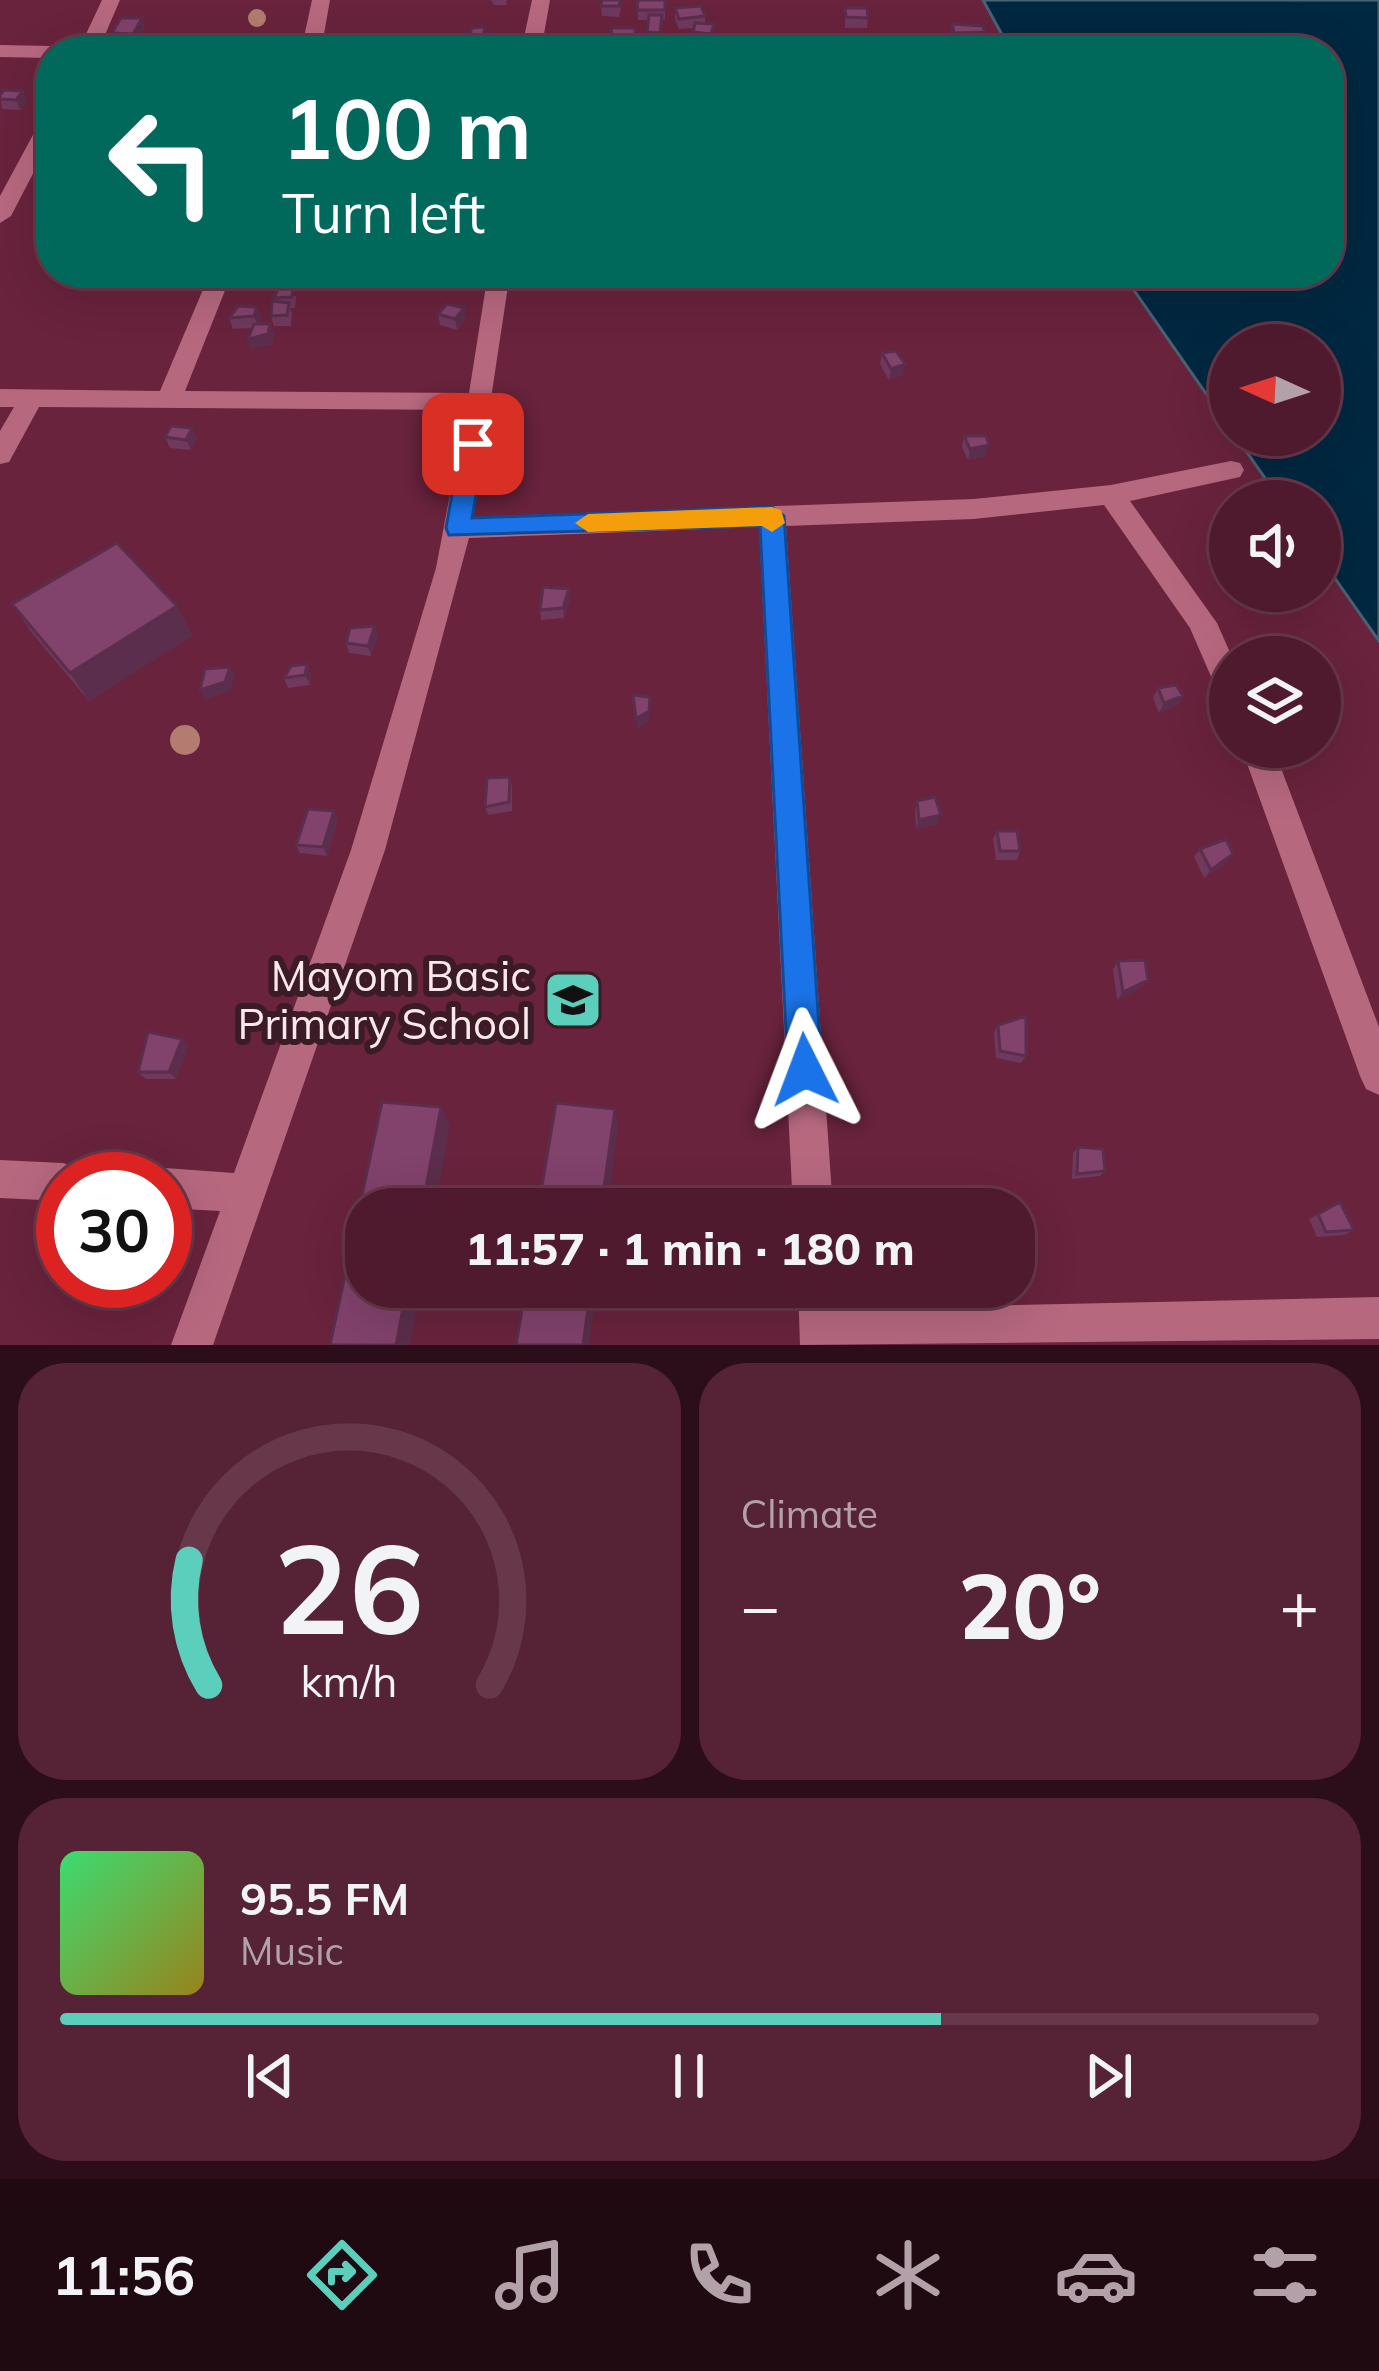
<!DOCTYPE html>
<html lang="en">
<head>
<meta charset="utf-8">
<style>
  :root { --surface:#4f1a2d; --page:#552335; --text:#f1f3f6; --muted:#b3a1aa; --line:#663849; --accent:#5bcebc }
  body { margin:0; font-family:Mulish,sans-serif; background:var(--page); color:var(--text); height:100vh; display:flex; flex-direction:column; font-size:45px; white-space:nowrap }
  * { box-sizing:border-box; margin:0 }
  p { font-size:39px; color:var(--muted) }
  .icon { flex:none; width:66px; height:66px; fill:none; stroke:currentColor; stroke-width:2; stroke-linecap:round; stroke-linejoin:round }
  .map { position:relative; height:1345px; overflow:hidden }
  .drawer { display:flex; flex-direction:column; gap:18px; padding:18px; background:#2b0e19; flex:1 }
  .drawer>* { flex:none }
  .hud { position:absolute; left:36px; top:36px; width:1308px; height:252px; border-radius:48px; box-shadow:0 12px 48px #0002,0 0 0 3px var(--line); background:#00695c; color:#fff; overflow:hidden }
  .needle { width:78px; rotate:273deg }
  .fabs { position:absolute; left:1209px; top:324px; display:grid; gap:24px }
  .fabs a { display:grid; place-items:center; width:132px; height:132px; border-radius:50%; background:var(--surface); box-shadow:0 12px 48px #0002,0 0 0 3px var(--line); font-size:60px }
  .speed { position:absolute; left:36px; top:1152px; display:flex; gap:24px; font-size:60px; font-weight:700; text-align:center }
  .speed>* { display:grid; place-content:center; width:156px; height:156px; border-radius:50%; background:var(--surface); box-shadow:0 12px 48px #0002,0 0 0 3px var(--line); line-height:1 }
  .speed .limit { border:18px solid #d22; background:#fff; color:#111 }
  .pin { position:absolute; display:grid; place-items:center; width:102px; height:102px; color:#fff; margin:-51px; border-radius:24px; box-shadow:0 6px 18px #0006 }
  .me { position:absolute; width:132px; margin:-66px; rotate:357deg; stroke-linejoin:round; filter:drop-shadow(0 0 9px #0008) }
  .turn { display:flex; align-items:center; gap:42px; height:252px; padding:0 48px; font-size:54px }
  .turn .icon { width:156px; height:156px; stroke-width:2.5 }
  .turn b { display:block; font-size:84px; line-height:102px }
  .big { font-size:90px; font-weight:800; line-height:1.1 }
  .drawer .widget { flex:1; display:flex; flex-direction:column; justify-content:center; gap:18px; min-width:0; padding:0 42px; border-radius:48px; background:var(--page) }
  .drawer .dial { align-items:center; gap:0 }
  .dial svg { height:312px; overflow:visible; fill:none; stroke:var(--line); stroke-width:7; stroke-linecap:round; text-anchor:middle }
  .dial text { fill:var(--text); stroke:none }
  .song { display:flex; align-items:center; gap:36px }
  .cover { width:144px; height:144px; border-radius:18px; background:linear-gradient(135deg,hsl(140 70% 55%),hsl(50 70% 35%)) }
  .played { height:12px; border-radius:6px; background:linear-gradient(90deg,var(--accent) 70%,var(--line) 70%) }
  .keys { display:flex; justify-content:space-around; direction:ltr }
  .heat { display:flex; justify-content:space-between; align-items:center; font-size:66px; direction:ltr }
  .drawer .tiles { flex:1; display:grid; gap:18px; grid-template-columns:1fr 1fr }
  .widget:last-child { grid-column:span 2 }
  .trip { position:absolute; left:345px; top:1188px; width:690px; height:120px; border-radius:48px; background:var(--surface); box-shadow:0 12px 48px #0002,0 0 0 3px var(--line); font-weight:800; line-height:120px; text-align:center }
  .tab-bar { display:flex; height:192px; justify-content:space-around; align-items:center; background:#200a12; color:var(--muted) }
  .tab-bar .icon { width:84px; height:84px }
  .tab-bar .active { color:var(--accent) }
  .tab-bar b { font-size:54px; color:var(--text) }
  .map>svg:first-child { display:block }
  .water { fill:#002841; stroke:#4b6274; stroke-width:3 }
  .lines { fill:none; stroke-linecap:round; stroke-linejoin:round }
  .minor { fill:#b6687f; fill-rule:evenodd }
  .tree { fill:#b47b70 }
  .wall { fill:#6f395d }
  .shaded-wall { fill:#5a2e4c }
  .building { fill:#81426c; stroke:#5a2e4c; stroke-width:3 }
  .route { fill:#1a73e8; stroke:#114b97; stroke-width:3 }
  .slow { fill:#f59e0b }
  .labels { text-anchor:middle; stroke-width:12; stroke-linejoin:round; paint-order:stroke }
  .poi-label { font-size:42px; fill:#fae8ec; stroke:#3b1b25; text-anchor:end }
</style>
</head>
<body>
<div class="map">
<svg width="1379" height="1345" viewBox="0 0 1379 1345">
  <rect width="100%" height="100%" fill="#69233c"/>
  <path class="water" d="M983,0H1379V641L1320,557V501H1281L1235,435H1320V345H1230V428L1122,273H1329V51H1011Z"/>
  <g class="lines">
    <path class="minor" d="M102,0H120L98,51H78Z
      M312,0H330L321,51H301Z
      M532,0H550L541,51H521Z
      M0,45L51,46L60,51H51V58L0,57Z
      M51,114V139L11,216L0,223V196L41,120Z
      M210,273H232L185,391L469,393L488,273H510L473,517L974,499L1111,485L1231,461L1240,463L1244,470L1240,477L1130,501L1217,623L1232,657L1230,698L1219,695L1190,628L1104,505L974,519L786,526L833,1209H793L759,527L469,538L385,850L213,1345H171L220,1211L165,1208V1179H149L165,1168L234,1173L351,850L436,568L466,410L39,407L9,462L0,464V431L14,407H0V389L160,391Z
      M1241,747H1273L1379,1027V1095L1366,1089L1360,1076Z
      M0,1160L63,1163L77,1168L81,1179H63V1201L0,1198Z
      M798,1287H838L840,1309L1379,1297V1339L800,1345Z"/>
  </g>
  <g class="tree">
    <circle cx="257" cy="18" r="9"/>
    <circle cx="185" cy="740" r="15"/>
  </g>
  <path class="wall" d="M491,0H507L506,5H494Z
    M638,0H665V20H662L660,43H647L649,20H638Z
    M601,6L621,7L619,17L602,16Z
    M675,8L705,16V23L714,24L711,44L693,42L694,28L679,29L675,19Z
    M845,8L868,18L867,28H845Z
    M952,24L985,32L983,43H953L951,35Z
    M145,28L136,44H116L112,33Z
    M611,28H635L636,50L612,51Z
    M23,91L27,102L21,110L2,109L0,95Z
    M863,273H897L895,283L861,285Z
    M296,296L295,308H290L292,314L291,326H274L271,316L275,302L274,298Z
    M257,307L261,317L259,324H270L274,335L272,344L251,349L252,328L233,329L229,318Z
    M464,308L466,319L457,330L440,325L438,314Z
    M882,353L903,375L889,380L880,364Z
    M192,428L197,439L191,450L170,448L165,437Z
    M964,436L986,456L968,460L962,447Z
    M570,599L564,618L541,620L540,610Z
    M12,604L193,635L89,701L32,633Z
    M378,636L371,656L349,653L346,643Z
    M311,674L310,685L288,688L284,678Z
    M1158,688L1183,696L1178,705L1159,713L1153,698Z
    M510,777L512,787V811L488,815L485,807Z
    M917,801L938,824L916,829L915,810Z
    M334,811L338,820L327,856L300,853L296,845Z
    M997,831L1020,851L1017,860H996L993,839Z
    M1200,849L1233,854L1226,863L1204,878L1194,857Z
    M1118,961L1142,987L1117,1000L1113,969Z
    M998,1025L1026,1056L1021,1063L996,1058L994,1032Z
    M182,1039L188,1046L176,1079H146L138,1072Z
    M1078,1147L1105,1171L1100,1176L1072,1179L1073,1153Z
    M1340,1202L1354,1230L1344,1235L1317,1237L1309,1219Z"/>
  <path class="shaded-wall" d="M142,18L145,28L136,44L133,34Z
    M485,27V46L473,48L471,38Z
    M23,91L27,102L21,110L16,100Z
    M257,307L261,317L258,327L254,316Z
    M464,308L466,319L457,330L455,319Z
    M270,324L274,335L272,344L251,349L248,339Z
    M905,364L903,375L889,380L891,369Z
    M192,428L197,439L191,450L186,440Z
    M989,445L986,456L968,460L970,449Z
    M569,589L570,599L564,618L563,608Z
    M177,606L193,635L89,701L70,673Z
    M375,626L378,636L371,656L368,646Z
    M307,664L311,674L310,685L305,675Z
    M230,667L235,676L230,691L205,700L200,690Z
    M1183,696L1178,705L1159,713L1164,703Z
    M650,697L649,721L637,729L636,719Z
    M334,811L338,820L327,856L323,847Z
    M941,815L938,824L916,829L919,820Z
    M1233,854L1226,863L1204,878L1211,870Z
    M1148,980L1142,987L1117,1000L1123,992Z
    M182,1039L188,1046L176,1079L169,1072Z
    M441,1107L450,1125L435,1209H422Z
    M615,1109L618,1127L607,1209H601Z
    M407,1287H421L410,1345H396Z
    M591,1287H597L589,1345H583Z"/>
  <path class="building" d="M602,0H620L619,6H601Z
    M638,0H665V10H637Z
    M701,6L705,16L679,19L675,8Z
    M845,8H867L868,18L846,17Z
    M649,15H662L660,33L647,32Z
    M121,18H142L133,34L112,33Z
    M695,23L714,24L711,34L693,32Z
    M952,24L983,26L985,32L954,33Z
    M485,27L483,36L471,38V28Z
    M611,28H635V40H612Z
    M4,90L23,91L16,100L0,99V95Z
    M293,286L292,297L274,298L279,287Z
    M272,301L289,303L287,315L271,316Z
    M447,304L464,308L455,319L438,314Z
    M238,306L257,307L254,316L229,318Z
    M254,324H270L268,334L248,339Z
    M896,351L905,364L891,369L882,353Z
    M171,426L192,428L186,440L165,437Z
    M964,436H986L989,445L970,449Z
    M117,543L177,606L70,673L12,604Z
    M543,587L569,589L563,608L540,610Z
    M375,626L368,646L346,643L350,628Z
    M307,664L305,675L284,678L291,666Z
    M230,667L225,682L200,690L205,669Z
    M1176,685L1183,696L1164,703L1158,688Z
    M633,695L650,697L649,711L636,719Z
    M510,777L509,802L485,807L487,778Z
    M935,797L941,815L919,820L917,801Z
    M308,809L334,811L323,847L296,845Z
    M997,831H1017L1020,851H1000Z
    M1226,839L1233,854L1211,870L1200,849Z
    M1145,960L1148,980L1123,992L1118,961Z
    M1026,1016V1056L1000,1051L998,1025Z
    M148,1032L182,1039L169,1072H138Z
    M382,1102L441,1107L422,1209H366V1287H407L396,1345H330Z
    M556,1103L615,1109L601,1209H538Z
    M1078,1147L1103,1149L1105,1171L1077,1174Z
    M1340,1202L1354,1230L1326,1232L1318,1214Z
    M526,1287H591L583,1345H516Z"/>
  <path class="route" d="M473,436L485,444L472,518L772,507L784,516L822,1070L817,1082L805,1087L793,1082L788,1070L760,526L449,535L446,528L461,444Z"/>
  <path class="slow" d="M772,507L781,510L785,523L772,532L762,526L588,532L575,523L588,514Z"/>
  <defs>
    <g id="school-square" transform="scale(3)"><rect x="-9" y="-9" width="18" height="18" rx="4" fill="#5bcebc" stroke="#3b1b25"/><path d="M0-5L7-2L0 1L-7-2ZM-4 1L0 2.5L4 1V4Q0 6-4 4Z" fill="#111"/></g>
  </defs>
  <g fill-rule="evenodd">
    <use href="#school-square" x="573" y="1000"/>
  </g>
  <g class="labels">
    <g class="poi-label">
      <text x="531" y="991">Mayom Basic<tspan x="531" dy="48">Primary School</tspan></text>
    </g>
  </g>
</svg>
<div class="fabs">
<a><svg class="needle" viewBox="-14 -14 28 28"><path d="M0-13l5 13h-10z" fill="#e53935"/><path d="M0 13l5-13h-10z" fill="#b3a1aa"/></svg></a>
<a><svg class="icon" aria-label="sound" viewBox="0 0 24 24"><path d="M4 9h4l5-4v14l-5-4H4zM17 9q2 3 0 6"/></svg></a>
<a><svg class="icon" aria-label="layers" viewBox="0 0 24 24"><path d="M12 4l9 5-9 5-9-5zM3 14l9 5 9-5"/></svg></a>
</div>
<div class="speed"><div class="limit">30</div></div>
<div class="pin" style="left:473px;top:444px;background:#d93025"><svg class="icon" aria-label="arrive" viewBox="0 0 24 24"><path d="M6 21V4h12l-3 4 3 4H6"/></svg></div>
<svg class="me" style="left:805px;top:1070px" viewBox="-20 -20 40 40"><path d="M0-17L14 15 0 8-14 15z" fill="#1a73e8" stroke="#fff" stroke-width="4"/></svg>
<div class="trip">11:57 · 1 min · 180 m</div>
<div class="hud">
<div class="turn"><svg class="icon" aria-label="left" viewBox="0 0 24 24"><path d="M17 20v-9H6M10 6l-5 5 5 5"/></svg><div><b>100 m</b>Turn left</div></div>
</div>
</div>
<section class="drawer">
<div class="tiles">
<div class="widget dial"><svg viewBox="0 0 100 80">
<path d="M14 69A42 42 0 1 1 86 69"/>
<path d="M14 69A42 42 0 0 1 9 37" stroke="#5bcebc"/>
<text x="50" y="56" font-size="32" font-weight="700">26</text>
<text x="50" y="72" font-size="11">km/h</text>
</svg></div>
<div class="widget"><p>Climate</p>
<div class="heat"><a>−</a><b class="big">20°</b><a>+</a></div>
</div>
<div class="widget">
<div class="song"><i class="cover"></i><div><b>95.5 FM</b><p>Music</p></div></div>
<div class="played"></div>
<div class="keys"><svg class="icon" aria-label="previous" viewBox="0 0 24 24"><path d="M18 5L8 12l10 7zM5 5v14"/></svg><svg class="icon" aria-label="pause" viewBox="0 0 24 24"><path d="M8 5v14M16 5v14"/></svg><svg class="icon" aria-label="next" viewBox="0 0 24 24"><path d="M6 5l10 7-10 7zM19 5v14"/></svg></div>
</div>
</div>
</section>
<nav class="tab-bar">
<b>11:56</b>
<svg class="icon active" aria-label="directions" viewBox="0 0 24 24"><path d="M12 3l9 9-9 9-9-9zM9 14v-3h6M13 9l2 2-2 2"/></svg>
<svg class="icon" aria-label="music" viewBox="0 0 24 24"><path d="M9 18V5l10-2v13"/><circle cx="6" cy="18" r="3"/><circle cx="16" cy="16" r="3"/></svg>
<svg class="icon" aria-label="phone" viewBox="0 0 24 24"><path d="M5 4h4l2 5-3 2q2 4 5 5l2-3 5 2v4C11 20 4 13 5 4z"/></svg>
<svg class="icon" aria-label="climate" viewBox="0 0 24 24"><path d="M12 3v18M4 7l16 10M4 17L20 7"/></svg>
<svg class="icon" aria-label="car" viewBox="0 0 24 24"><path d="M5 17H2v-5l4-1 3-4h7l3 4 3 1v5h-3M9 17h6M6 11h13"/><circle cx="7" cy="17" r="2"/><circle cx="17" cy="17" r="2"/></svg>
<svg class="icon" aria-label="filters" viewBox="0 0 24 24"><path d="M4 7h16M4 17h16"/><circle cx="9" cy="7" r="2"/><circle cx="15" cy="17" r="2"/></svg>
</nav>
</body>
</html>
